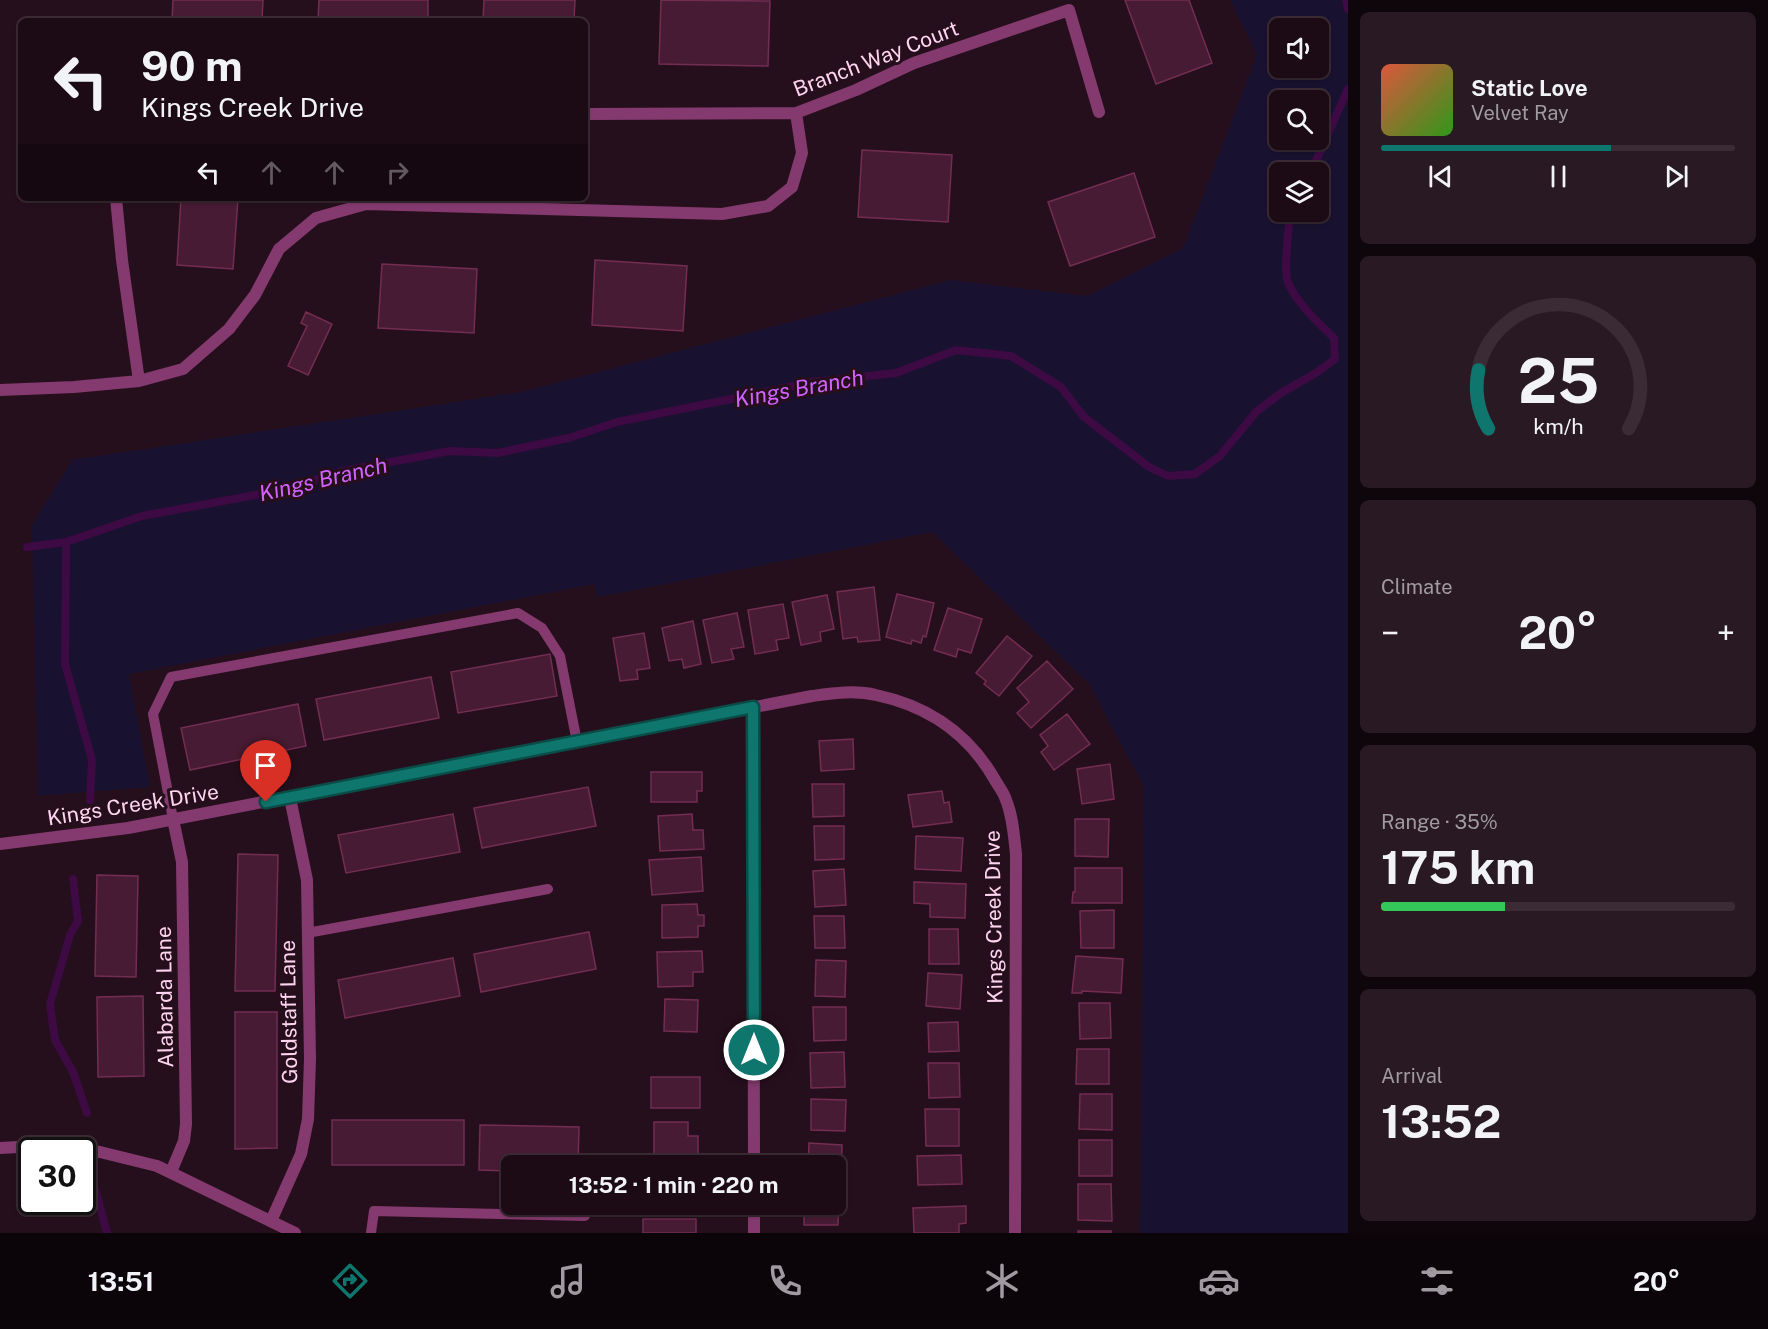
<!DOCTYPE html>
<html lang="en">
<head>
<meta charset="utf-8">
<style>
  :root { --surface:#1c0b15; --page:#291922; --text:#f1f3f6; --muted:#a09ba0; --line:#3a2b34; --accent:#0f766e }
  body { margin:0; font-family:"Public Sans",sans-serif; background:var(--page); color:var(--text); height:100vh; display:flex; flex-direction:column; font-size:22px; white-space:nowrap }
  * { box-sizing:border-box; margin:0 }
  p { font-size:20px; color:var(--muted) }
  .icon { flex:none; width:33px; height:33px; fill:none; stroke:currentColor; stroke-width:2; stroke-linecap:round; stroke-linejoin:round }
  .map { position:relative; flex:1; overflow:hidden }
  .sheet { display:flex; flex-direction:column; gap:12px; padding:12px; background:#0f060c; width:420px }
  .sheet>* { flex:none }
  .hud { position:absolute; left:18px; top:18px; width:570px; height:183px; border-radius:9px; box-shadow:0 2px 4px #0004,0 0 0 2px var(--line); background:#1c0b15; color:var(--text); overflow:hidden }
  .buttons { position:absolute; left:1269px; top:18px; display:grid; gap:12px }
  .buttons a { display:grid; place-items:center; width:60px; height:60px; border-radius:9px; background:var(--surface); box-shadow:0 2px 4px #0004,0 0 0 2px var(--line); font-size:30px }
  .speed { position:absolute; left:18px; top:1137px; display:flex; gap:12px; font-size:30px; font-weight:700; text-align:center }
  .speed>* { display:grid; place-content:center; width:78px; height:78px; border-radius:50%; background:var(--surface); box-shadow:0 2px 4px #0004,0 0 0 2px var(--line); line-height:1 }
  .speed .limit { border:3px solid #111; border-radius:9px; background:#fff; color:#111 }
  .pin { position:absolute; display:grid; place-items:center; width:51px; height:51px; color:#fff; margin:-62px -26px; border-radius:50% 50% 50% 0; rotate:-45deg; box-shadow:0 0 6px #0007 }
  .pin .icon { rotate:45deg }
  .me { position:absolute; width:66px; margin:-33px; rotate:0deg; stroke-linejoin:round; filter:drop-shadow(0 0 4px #0008) }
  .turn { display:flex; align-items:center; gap:21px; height:126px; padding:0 24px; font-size:27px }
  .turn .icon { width:78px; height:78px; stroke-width:2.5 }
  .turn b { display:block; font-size:42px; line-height:51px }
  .lanes { display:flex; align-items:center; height:57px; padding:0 24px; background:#0003; justify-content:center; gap:30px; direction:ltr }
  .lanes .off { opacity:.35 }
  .big { font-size:45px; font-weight:700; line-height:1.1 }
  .sheet .card { flex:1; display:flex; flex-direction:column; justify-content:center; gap:9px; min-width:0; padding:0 21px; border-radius:9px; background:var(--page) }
  .sheet .dial { align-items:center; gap:0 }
  .dial svg { height:156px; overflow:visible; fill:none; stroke:var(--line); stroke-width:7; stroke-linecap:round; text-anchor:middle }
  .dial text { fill:var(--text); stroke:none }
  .song { display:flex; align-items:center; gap:18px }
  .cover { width:72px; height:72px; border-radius:9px; background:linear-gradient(135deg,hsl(10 70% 55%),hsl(110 70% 35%)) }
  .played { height:6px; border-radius:3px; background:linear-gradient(90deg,var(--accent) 65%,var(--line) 65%) }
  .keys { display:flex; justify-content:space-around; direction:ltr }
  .heat { display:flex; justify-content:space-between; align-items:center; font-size:33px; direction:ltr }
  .charge { height:9px; border-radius:4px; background:linear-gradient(90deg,#34c759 35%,var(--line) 0) }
  .trip { position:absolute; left:501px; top:1155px; width:345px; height:60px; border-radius:9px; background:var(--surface); box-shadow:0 2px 4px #0004,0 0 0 2px var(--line); font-weight:700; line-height:60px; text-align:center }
  .tabs { display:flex; height:96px; justify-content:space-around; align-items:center; background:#0b0408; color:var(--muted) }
  .tabs .icon { width:42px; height:42px }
  .tabs .selected { color:var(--accent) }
  .tabs b { font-size:27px; color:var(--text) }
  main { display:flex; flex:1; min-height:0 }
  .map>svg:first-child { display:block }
  .green { fill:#181230; fill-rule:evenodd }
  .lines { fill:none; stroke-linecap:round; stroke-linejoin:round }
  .stream { stroke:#3d0a44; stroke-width:8 }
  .building { fill:#471b33; stroke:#732d53; stroke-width:1.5 }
  .service { stroke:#853a6f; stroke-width:10 }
  .minor { stroke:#853a6f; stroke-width:12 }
  .route-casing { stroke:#0a4d48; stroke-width:15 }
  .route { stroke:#0f766e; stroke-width:10 }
  .labels { text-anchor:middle; stroke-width:6; stroke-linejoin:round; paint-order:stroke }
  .street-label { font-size:21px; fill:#ffd4ef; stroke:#260f1c }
  .water-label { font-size:22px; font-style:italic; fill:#d262ff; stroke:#260f1c }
</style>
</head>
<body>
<main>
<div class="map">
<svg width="1348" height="1233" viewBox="0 0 1348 1233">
  <rect width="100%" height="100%" fill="#260f1c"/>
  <path class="green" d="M1230,0H1348V1233H1140L1144,787L1089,684L932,532L598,597L594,584L129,674L150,787L38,796L32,525L72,460L521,392L951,280L1087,296L1183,248L1257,55ZM1280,28H1318V68H1280ZM1280,100H1318V140H1280ZM1280,172H1318V212H1280Z"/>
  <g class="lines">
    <path class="stream" d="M1346,0L1348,9
      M1311,172L1348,89
      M66,542L65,664L92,760L90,800
      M27,547L66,542L142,516L288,489L342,471L450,451L497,453L569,438L617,422L741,397L812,382L896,373L956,350L1011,356L1061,387L1084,417L1149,467L1168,476L1195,474L1220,456L1256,412L1281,393L1316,373L1335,359L1334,338C1317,322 1298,304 1288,283C1283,271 1289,226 1290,212
      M73,879L78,921L70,935L50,1004L55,1040L73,1072L87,1113
      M95,1188L107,1233"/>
  </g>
  <path class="building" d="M173,0H263L262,21H172Z
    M319,0H428V21H318Z
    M484,0H575L574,21H483Z
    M661,0L770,1L768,66L659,64Z
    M1125,0H1189L1212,63L1156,84Z
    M862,150L952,155L948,222L858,217Z
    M1134,173L1155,237L1070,266L1048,202Z
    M181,198H238L233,269L177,265Z
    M595,260L687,266L683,331L592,325Z
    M382,264L477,269L474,333L378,328Z
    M306,312L332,324L308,375L288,366L307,326L301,323Z
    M874,587L880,640L858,642L857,637L843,639L837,592Z
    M897,594L934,603L926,637L923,636L921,643L912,640L911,644L886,637Z
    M827,595L834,629L820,632L821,641L801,645L792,602Z
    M783,604L789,638L776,640L778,650L755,654L748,610Z
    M948,608L982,619L971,653L958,649L956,657L934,650Z
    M737,613L744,647L731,649L734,659L712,663L703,620Z
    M693,621L701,664L684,668L682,659L669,661L662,628Z
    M644,633L650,668L637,670L638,679L620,681L613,638Z
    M1007,636L1032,656L999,696L984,684L986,681L976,673Z
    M550,654L557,696L458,713L451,672Z
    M1047,661L1073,689L1031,728L1017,713L1029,702L1017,688Z
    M431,677L439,718L324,740L316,699Z
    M298,704L306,746L190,770L181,728Z
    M1067,714L1090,744L1054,770L1041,752L1048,746L1040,735Z
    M853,739L854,769L821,771L819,741Z
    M1110,764L1114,799L1082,804L1077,769Z
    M651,772H702V791H697V802H651Z
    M812,784H844V816L813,817Z
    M588,787L596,826L482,848L474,808Z
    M942,791L944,803L949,802L952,822L913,827L908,795Z
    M453,814L460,852L346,873L338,835Z
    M692,814L693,830H703L704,849L660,851L658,816Z
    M1075,819H1109L1108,857L1075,856Z
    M814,826H844V859L815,860Z
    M916,836L963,838L961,871L915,869Z
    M238,854L278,855L275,991H235Z
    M701,857L703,891L652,895L649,860Z
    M1075,868H1122V903H1072L1073,892H1075Z
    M844,869L846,905L815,907L813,871Z
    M97,875L138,876L136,977L95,976Z
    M914,882L966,884L965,918L930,917V904L914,903Z
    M697,904L698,915H704V926H698V937L662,938V905Z
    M1114,910V948H1081L1080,911Z
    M814,916H844L845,948H815Z
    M929,929H958L959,964H929Z
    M589,932L596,969L481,992L474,954Z
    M702,951L703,972H693V986L658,987L657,952Z
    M1076,956L1123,959L1121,993L1082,991V993H1072Z
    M453,958L460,996L345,1018L338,980Z
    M816,960L846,961L845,997L815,996Z
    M928,973L962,975L960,1009L926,1006Z
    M143,996L144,1076L98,1077L97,997Z
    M665,999L698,1000L697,1032L664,1031Z
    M1079,1003H1110L1111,1038L1080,1039Z
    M813,1007H846V1040L814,1041Z
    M235,1012H277V1148L235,1149Z
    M958,1022L959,1051L929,1052L928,1023Z
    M1077,1049H1109V1084H1076Z
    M844,1052L845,1087L811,1088L810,1053Z
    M928,1063H959L960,1097L929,1098Z
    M651,1077H700V1108H651Z
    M1080,1094H1112V1130L1079,1129Z
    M811,1099L846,1100L845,1131L811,1130Z
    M925,1109H959V1146H926Z
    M332,1120H464V1165H332Z
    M654,1122H688V1136H698V1156H654Z
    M480,1125L579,1127L578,1166H512V1171L479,1170Z
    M1079,1140H1112V1176H1079Z
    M809,1143L842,1145L841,1179H836V1166H808Z
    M961,1155L962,1184L918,1185L917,1156Z
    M1078,1184H1111L1112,1221L1078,1220Z
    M836,1192H839L838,1225H804V1204H836Z
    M966,1206V1223L959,1224V1233H914L913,1208Z
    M643,1219H696V1233H643Z
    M1078,1231H1111V1233H1078Z"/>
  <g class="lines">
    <path class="service" d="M173,819L153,714L171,677L518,613L542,628L560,656L577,742
      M307,933L548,889
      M371,1233L374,1211L585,1216"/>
    <path class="minor" d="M585,114L796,113L856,90L914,63L1069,10L1099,112
      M116,198L122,260L139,381
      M0,390L74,387L139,381L183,369L229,329L255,295L279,249L316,218L366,204L722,214L768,206L792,187L802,153L796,113
      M753,707L754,1166
      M0,844L128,828L812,696C834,693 855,690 876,695C928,706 969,734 995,780C999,787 1004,793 1006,800C1013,817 1014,837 1016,854L1015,1233
      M0,1148L37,1146L100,1152L157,1166L295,1233
      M171,1172L184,1141L186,1124L182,862L173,819
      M754,1204V1233
      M271,1221L301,1154L308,1119L310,1059L307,880L290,798"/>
  </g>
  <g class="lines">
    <g class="route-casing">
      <path id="route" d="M266,802L753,707L754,1050"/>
    </g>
    <use href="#route" class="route"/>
  </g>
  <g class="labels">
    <g class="street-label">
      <text transform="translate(876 59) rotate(-21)" y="7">Branch Way Court</text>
      <text transform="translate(133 805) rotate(-9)" y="7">Kings Creek Drive</text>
      <text transform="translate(994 917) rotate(-91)" y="7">Kings Creek Drive</text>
      <text transform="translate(165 997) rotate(-91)" y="7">Alabarda Lane</text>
      <text transform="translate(289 1012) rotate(-91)" y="7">Goldstaff Lane</text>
    </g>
    <g class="water-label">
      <text transform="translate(799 388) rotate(-10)" y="8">Kings Branch</text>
      <text transform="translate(323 479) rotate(-13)" y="8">Kings Branch</text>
    </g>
  </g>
</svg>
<div class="buttons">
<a><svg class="icon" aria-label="sound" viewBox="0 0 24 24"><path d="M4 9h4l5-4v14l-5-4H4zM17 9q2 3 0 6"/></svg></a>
<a><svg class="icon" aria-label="search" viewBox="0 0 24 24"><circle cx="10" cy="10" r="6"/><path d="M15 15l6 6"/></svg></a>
<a><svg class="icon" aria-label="layers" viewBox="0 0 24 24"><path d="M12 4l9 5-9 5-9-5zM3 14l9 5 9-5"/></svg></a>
</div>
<div class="speed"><div class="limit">30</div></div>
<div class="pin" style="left:266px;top:802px;background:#d93025"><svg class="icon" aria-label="arrive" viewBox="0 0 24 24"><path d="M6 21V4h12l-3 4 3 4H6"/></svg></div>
<svg class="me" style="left:754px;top:1050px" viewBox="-20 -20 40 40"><circle r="17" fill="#0f766e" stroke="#fff" stroke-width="3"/><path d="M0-11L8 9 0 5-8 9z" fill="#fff"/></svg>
<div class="trip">13:52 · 1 min · 220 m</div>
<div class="hud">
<div class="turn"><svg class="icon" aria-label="left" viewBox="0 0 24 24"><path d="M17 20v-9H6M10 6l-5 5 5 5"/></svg><div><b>90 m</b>Kings Creek Drive</div></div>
<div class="lanes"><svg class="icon" aria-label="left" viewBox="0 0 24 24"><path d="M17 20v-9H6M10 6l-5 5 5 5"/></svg><svg class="icon off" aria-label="ahead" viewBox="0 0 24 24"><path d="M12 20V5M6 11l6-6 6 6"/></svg><svg class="icon off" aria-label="ahead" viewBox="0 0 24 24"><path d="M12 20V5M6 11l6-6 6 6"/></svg><svg class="icon off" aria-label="right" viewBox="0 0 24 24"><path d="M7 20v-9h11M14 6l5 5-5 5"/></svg></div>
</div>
</div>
<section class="sheet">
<div class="card">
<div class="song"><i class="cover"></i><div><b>Static Love</b><p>Velvet Ray</p></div></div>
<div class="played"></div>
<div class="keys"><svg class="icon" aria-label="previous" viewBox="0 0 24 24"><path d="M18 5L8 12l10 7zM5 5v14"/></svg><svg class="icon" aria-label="pause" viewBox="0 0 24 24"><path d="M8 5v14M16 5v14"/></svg><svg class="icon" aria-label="next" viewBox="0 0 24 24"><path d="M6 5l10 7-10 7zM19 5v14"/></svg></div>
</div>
<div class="card dial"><svg viewBox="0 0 100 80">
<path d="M14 69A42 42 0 1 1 86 69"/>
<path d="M14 69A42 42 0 0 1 9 39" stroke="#0f766e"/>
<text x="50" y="56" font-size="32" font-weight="700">25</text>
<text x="50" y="72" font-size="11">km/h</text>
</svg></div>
<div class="card"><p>Climate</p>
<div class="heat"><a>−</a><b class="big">20°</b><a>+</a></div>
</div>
<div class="card"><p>Range · 35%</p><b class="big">175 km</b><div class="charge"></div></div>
<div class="card"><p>Arrival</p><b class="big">13:52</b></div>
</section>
</main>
<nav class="tabs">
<b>13:51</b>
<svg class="icon selected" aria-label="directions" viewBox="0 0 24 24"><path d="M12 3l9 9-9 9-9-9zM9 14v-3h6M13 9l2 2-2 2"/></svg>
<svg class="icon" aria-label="music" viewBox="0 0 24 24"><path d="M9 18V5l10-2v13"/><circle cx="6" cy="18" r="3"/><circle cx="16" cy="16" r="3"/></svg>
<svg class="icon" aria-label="phone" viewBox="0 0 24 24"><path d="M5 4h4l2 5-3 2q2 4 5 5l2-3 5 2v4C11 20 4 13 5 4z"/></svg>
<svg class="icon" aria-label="climate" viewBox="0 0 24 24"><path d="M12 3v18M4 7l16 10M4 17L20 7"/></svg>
<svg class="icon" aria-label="car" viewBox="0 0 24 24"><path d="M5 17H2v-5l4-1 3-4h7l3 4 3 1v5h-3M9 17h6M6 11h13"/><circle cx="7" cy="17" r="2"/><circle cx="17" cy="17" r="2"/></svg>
<svg class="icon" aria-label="filters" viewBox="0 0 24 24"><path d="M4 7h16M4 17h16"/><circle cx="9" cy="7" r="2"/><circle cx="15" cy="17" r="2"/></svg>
<b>20°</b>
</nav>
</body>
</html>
